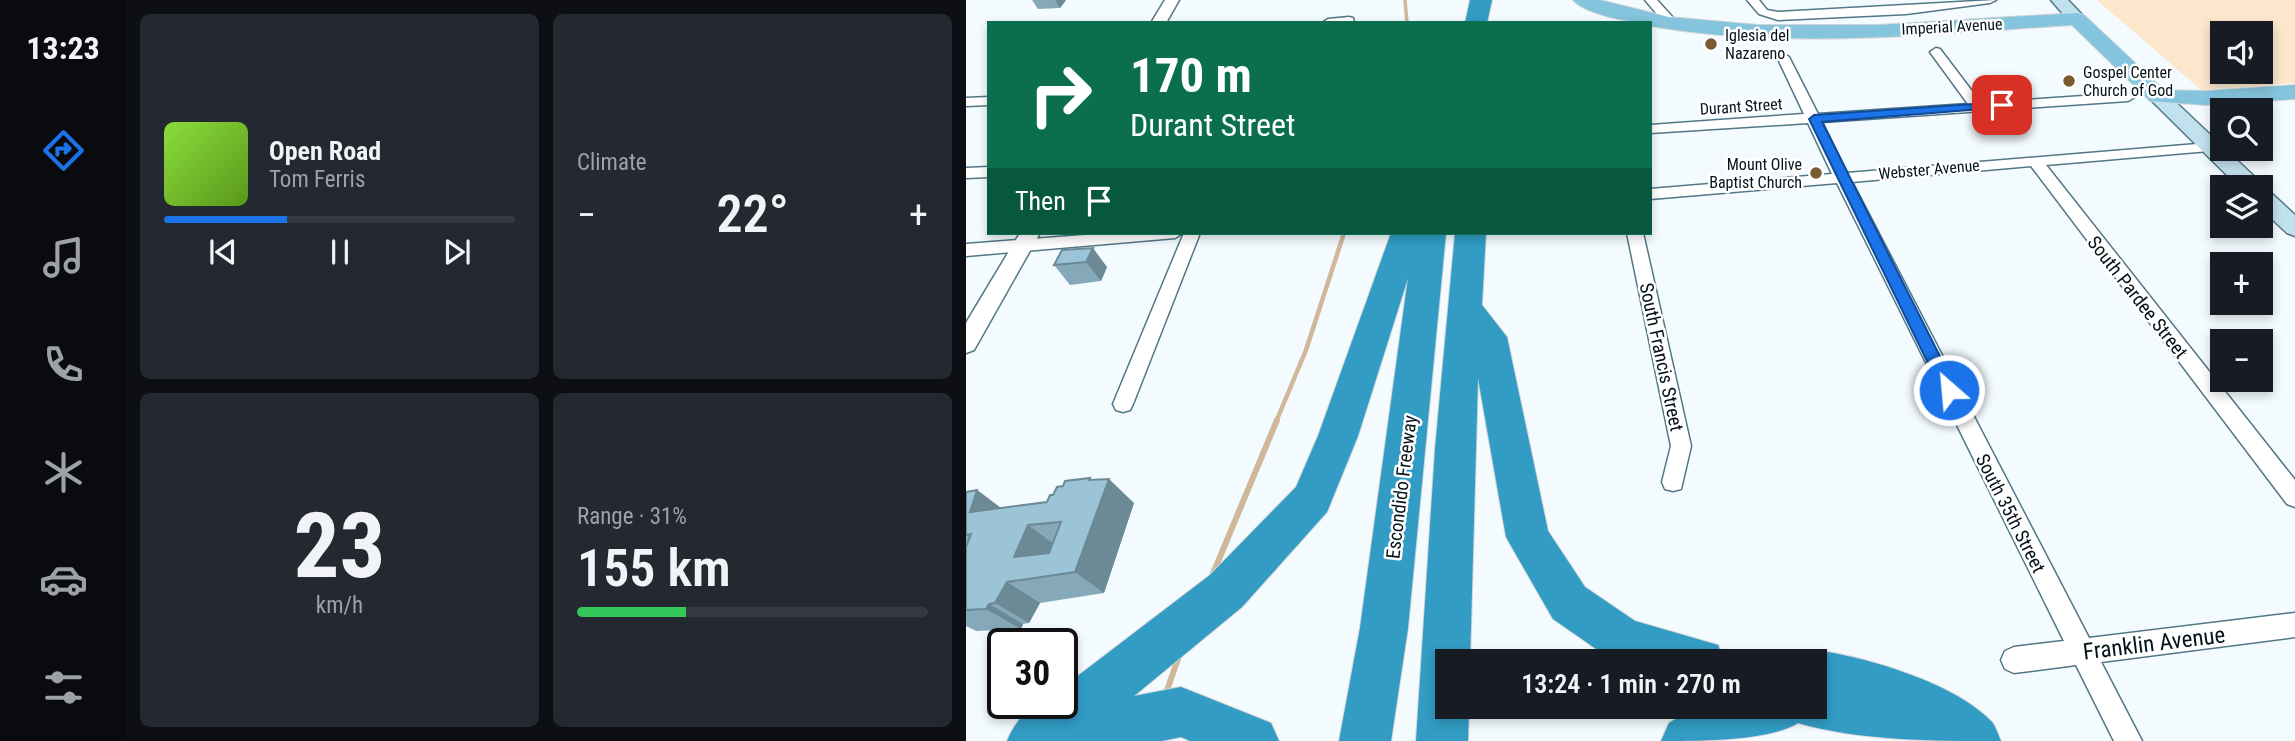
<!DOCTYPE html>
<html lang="en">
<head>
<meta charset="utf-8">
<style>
  :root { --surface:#171b24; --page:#242831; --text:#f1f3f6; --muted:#9ea1a6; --line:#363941; --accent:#1a73e8 }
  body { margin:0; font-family:"Roboto Condensed",sans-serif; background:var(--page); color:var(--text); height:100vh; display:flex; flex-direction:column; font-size:26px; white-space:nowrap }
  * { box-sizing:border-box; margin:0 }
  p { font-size:23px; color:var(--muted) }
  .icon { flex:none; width:38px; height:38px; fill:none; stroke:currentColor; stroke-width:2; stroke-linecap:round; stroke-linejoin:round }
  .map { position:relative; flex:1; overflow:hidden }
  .drawer { display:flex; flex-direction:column; gap:14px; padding:14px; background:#0d0f14; width:840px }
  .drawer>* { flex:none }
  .hud { position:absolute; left:21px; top:21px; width:665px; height:214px; border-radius:0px; box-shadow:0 4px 10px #0003; background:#0b6e4f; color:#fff; overflow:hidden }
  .buttons { position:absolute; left:1244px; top:21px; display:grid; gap:14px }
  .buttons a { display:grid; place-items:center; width:63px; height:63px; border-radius:0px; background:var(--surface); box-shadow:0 4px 10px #0003; font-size:35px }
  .speed { position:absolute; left:21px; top:628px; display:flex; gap:14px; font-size:35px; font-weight:700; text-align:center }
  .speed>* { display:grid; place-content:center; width:91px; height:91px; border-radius:50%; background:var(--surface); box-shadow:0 4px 10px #0003; line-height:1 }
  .speed .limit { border:4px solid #111; border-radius:10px; background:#fff; color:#111 }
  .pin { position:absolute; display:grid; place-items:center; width:60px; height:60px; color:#fff; margin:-30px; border-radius:14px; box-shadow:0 4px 10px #0006 }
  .me { position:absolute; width:77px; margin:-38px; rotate:333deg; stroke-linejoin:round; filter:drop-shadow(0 0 5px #0008) }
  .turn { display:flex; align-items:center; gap:24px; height:147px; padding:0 28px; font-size:32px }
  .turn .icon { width:91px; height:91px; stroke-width:2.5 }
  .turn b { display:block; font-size:49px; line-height:60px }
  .then { display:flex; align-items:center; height:66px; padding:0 28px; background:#0003; gap:14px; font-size:26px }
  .big { font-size:52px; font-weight:600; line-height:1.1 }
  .drawer .widget { flex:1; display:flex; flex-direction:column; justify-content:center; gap:10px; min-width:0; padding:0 24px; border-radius:10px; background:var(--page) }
  .drawer .dial { align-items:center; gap:0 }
  .dial b { font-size:91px; line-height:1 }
  .song { display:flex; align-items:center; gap:21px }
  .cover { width:84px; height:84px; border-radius:10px; background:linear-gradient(135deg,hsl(90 70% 55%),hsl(90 70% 35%)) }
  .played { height:7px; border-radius:4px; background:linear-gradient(90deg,var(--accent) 35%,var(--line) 35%) }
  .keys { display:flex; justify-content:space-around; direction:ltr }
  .heat { display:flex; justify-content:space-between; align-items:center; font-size:38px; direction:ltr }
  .charge { height:10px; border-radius:5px; background:linear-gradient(90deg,#34c759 31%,var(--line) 0) }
  .drawer .tiles { flex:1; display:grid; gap:14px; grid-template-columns:repeat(2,1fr) }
  .trip { position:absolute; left:469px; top:649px; width:392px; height:70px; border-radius:0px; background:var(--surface); box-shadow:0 4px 10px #0003; font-weight:600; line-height:70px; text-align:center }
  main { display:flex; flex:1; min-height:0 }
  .menu { display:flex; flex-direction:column; width:126px; justify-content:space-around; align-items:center; background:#090b0e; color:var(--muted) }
  .menu .icon { width:49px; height:49px }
  .menu .current { color:var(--accent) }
  .menu b { font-size:32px; color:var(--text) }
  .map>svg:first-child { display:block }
  .green { fill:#fce7cc; fill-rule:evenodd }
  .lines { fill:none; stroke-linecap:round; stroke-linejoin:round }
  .stream-far2 { stroke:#d0b798; stroke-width:3.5 }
  .stream-far1 { stroke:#d0b798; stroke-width:4.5 }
  .stream { stroke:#d0b798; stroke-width:6 }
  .minor-casing { stroke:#527787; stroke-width:3 }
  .tertiary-casing { stroke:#527787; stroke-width:3 }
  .secondary-casing { stroke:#527787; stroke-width:3 }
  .primary-casing { stroke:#d2d5d6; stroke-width:2 }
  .motorway-casing { stroke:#d2d5d6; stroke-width:2 }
  .minor { fill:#fff; fill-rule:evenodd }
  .tertiary { fill:#fff; fill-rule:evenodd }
  .secondary { fill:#c2e1ee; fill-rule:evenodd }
  .primary { fill:#84c4dc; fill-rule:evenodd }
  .motorway { fill:#329cc5; fill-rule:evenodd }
  .wall { fill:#85a9b9 }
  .shaded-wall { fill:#6c8996 }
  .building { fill:#9bc4d7; stroke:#6c8996; stroke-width:2; fill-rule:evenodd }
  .route { fill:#1a73e8; stroke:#114b97; stroke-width:2 }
  .poi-dot { fill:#7b5b30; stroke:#fff; stroke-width:2.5 }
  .labels { text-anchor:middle; stroke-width:5; stroke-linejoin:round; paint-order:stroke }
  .far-street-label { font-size:16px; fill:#051319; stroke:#fff }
  .far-poi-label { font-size:16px; fill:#051319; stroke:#fff; text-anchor:start }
  .street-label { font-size:19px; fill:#051319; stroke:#fff }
  .near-street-label { font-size:23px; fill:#051319; stroke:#fff }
</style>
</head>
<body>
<main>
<nav class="menu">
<b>13:23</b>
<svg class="icon current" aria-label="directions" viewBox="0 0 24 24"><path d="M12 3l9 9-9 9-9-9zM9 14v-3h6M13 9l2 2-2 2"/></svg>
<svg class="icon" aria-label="music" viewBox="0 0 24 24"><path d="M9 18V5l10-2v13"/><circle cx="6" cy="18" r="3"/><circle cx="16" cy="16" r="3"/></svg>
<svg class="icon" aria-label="phone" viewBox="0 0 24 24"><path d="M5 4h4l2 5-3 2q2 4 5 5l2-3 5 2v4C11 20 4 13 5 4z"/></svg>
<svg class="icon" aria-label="climate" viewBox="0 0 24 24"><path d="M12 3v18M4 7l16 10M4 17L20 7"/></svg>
<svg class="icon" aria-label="car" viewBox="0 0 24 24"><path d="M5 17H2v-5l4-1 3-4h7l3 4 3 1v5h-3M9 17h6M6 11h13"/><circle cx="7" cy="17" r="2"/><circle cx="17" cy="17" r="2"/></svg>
<svg class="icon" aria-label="filters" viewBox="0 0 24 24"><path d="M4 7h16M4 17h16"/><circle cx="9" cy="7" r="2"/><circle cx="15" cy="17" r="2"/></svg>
</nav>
<section class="drawer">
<div class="tiles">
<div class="widget">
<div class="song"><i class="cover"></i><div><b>Open Road</b><p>Tom Ferris</p></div></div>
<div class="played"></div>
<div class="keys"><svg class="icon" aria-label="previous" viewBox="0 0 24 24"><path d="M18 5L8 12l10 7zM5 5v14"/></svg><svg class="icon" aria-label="pause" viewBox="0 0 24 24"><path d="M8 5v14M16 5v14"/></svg><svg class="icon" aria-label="next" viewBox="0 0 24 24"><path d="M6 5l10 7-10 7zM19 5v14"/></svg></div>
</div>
<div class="widget"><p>Climate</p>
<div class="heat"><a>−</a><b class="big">22°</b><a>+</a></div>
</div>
<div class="widget dial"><b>23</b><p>km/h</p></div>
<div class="widget"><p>Range · 31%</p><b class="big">155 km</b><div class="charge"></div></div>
</div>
</section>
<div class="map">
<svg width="1329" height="741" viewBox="0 0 1329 741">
  <rect width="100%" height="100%" fill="#f3fbff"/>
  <path class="green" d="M1131,0H1329V83L1235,90ZM1256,33H1295V72H1256Z"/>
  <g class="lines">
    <path class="stream-far2" d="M439,0L441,23"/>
    <path class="stream-far1" d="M310,422L340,350L378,233"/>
    <path class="stream" d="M246,576L311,420
      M199,696L213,656"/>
    <g class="minor-casing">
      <path id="minor" d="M679,0H691L711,22V28H703Z
        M781,0H793L801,10L812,12L1030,0L1024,3L940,14L812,20L793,14Z
        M383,17L387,18L388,23H356L362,19Z
        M970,48L974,49L1015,103L1162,93L1169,97L1162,101L856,122L881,173L1243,143L1250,147L1243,151L1080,165L1329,480V507L1321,504L1065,166L886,182L1123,638L1329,613V637L1135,662L1176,741H1148L1110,665L1048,673L1039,669L1035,660L1039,651L1048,647L1098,641L871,183L684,199V189L866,174L842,123L684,133V125L838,114L811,57L813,54L817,53L823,57L852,114L1002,104L964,52Z
        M23,97V105L0,106V98Z
        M23,167V177L0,178V168Z
        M145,233H217L209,238L0,256V244Z
        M218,233H234L167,404L164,410L157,412L150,410L147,404Z
        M661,233H677L725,446L715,489L707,491L699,489L696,482L705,446Z"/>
    </g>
    <g class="tertiary-casing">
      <path id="tertiary" d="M199,0H213L200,23H185Z
        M54,233H74L8,350L0,353V323Z"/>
    </g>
    <g class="secondary-casing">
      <path id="secondary" d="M1085,0H1102L1120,19L1117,23H1105Z
        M1192,90L1199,92L1294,182L1296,189L1303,191L1329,215V236L1321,233L1295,209V187H1273L1185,100L1182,96Z"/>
    </g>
    <g class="primary-casing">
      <path id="primary" d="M607,0H634L703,17L793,25H912L1111,13L1118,15L1198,90L1239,91L1329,85V99L1239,105L1184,101L1106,25C967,34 823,50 684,26V23C666,23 618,14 607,0Z"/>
    </g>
    <g class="motorway-casing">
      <path id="motorway" d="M504,0H526L521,23H499Z
        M425,233H480L442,628L425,741H373L394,628L442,278L392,436L361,512L276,607L168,696L215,687L305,723L313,741H224L215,737L196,741H41C52,714 67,704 96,704V688L244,575L330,487L352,436Z
        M489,233H520L516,305L541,337L582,531L619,587L669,621L752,645L759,662H649L587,619L540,537L512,378L504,662H481V707H503L502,741H450L469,449Z
        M849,650C901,657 988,683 1025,721C1030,726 1032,735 1035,741C968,741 895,741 832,723C804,741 731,741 695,741L703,723L729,707H849V662H830L832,657Z"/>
    </g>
    <use href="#minor" class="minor"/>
    <use href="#tertiary" class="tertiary"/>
    <use href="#secondary" class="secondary"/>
    <use href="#primary" class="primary"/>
    <use href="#motorway" class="motorway"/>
  </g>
  <path class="wall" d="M66,0H100L94,8L72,9Z
    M96,250L141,267L135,281L104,285L88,265Z
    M127,480L168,503L138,593L74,603L63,623L57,624L55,629L10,631L0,626V492L11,490L35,508L81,502L87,495Z"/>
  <path class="shaded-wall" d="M89,0H100L94,8Z
    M127,248L141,267L135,281L120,262Z
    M124,478L139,491L143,479L168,503L138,593L109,572Z
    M11,490L43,514L4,512Z
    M62,525L92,547L81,576L48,557Z
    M41,582L74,603L63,623L29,603Z
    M23,604L57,624L55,629L20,609Z"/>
  <path class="building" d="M127,248L120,262L88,265L96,250Z
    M124,478L123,480L143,479L109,572L41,582L29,603L23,604L20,609L0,610V547L5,534L0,535V492L11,490L4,512L81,502L84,495H87L91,487L97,486L99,481ZM95,522L83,553L48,557L62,525Z"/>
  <path class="route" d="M1036,102L1041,105L1040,107L856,122L991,390L983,397L975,390L843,119L848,115Z"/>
  <g class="poi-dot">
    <circle cx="745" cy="44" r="7"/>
    <circle cx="1103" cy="81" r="7"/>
    <circle cx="850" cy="173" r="7"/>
  </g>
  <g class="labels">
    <g class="far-street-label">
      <text transform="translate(986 26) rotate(-3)" y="6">Imperial Avenue</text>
      <text transform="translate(775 106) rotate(-4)" y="6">Durant Street</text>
      <text transform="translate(963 169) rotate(-5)" y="6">Webster Avenue</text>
    </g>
    <g class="far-poi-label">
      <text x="759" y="41">Iglesia del<tspan x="759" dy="18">Nazareno</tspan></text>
      <text x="1117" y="78">Gospel Center<tspan x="1117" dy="18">Church of God</tspan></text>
      <text x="836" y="170" text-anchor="end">Mount Olive<tspan x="836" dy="18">Baptist Church</tspan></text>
    </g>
    <g class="street-label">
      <text transform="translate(1172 297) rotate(52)" y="7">South Pardee Street</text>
      <text transform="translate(696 357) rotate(78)" y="7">South Francis Street</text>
      <text transform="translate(435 487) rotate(-83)" y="7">Escondido Freeway</text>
      <text transform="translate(1045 513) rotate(63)" y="7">South 35th Street</text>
    </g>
    <g class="near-street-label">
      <text transform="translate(1188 643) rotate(-7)" y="8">Franklin Avenue</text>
    </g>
  </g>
</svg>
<div class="buttons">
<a><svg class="icon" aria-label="sound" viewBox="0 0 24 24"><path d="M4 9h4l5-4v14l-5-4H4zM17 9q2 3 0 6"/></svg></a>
<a><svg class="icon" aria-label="search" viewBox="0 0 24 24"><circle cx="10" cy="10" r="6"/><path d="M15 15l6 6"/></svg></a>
<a><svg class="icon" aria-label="layers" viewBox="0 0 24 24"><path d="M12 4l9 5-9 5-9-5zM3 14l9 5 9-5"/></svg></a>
<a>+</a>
<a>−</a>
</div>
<div class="speed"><div class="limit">30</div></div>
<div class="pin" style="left:1036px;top:105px;background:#d93025"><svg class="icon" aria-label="arrive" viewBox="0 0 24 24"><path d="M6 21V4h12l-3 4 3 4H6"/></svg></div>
<svg class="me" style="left:983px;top:390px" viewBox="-20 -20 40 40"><circle r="17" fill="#1a73e8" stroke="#fff" stroke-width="3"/><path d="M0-11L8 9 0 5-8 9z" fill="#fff"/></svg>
<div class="trip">13:24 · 1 min · 270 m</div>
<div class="hud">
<div class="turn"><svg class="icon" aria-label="right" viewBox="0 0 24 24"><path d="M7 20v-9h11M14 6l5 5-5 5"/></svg><div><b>170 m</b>Durant Street</div></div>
<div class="then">Then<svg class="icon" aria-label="arrive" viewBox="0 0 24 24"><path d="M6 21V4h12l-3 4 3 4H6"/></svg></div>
</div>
</div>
</main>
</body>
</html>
